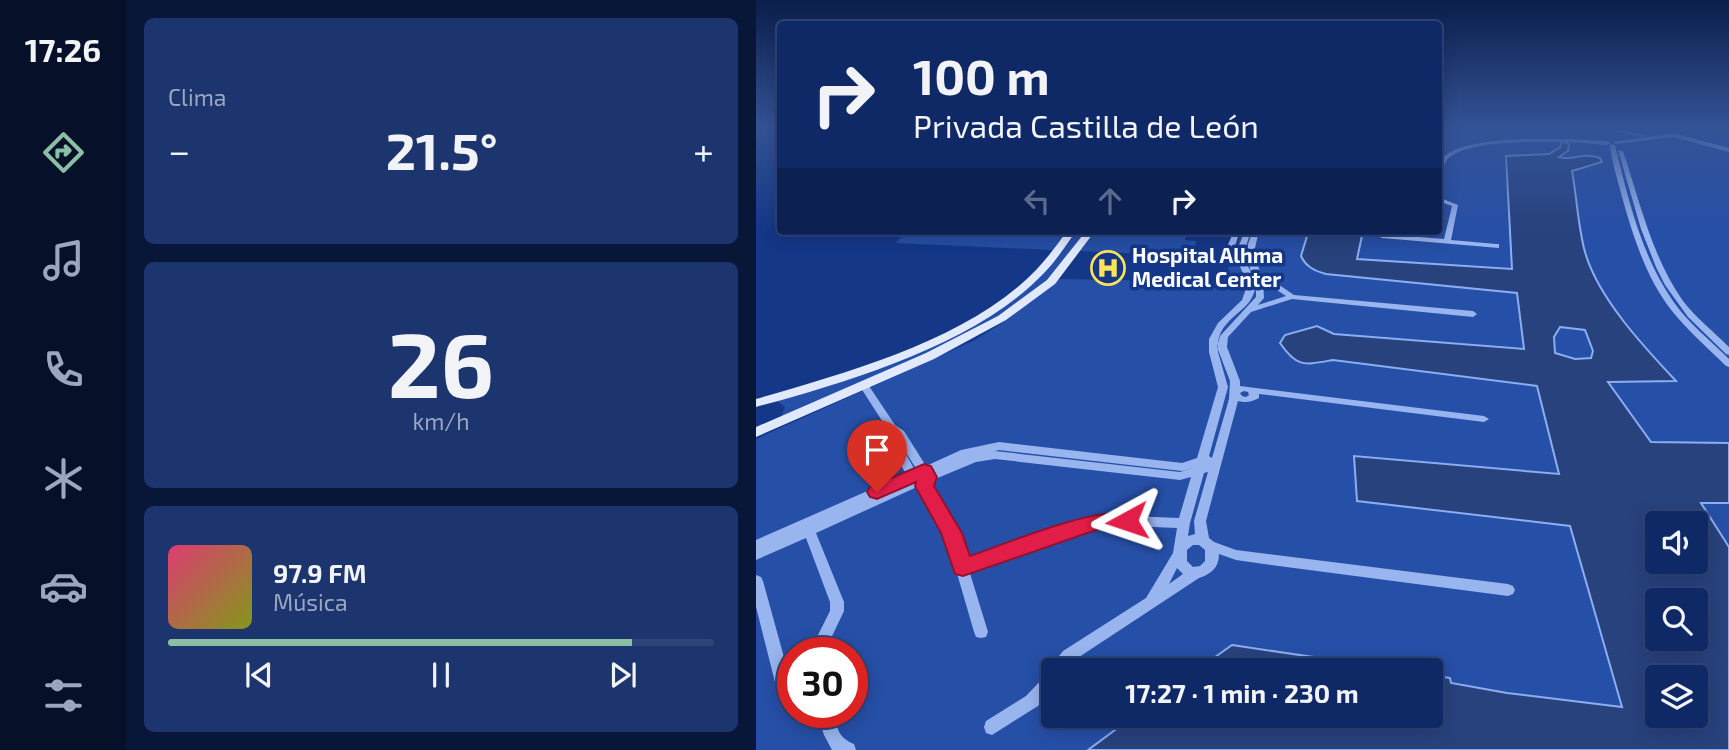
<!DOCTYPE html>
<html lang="es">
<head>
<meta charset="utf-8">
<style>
  :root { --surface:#0f2966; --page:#1d356f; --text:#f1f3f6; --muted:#9ba6bf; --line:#2f457a; --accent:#8abfa5 }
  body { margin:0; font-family:"Exo 2",sans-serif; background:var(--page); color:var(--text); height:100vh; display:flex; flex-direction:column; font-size:26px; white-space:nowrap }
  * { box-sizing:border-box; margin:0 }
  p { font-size:23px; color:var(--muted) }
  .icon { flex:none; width:38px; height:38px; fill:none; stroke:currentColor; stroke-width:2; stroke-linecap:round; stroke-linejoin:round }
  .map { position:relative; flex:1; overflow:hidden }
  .sheet { display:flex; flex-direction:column; gap:18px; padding:18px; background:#081738; width:630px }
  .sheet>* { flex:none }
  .hud { position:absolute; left:21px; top:21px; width:665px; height:214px; border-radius:7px; box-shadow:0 4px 18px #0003,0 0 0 2px var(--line); background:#0f2966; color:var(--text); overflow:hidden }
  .controls { position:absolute; left:889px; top:511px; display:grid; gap:14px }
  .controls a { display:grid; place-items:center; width:63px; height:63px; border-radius:7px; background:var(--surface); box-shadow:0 4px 18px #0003,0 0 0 2px var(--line); font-size:35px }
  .speed { position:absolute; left:21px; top:637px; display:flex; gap:14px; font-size:35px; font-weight:700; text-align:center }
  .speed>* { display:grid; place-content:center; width:91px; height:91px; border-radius:50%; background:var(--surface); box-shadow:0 4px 18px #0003,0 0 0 2px var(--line); line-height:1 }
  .speed .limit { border:10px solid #d22; background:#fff; color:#111 }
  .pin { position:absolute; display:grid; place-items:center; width:60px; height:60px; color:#fff; margin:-72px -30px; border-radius:50% 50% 50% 0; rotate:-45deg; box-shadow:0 0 7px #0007 }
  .pin .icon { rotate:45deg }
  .me { position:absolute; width:77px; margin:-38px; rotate:265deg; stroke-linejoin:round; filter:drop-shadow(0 0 5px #0008) }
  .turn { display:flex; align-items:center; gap:24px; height:147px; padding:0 21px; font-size:32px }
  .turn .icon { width:91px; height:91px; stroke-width:2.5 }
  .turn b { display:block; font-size:49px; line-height:60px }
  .lanes { display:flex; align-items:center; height:66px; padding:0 21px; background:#0003; justify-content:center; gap:35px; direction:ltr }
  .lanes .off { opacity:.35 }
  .big { font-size:52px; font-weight:700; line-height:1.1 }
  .sheet .card { flex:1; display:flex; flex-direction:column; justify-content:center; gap:10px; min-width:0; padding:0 24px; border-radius:10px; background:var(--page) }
  .sheet .dial { align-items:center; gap:0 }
  .dial b { font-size:91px; line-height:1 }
  .song { display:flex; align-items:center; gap:21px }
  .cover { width:84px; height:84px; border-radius:10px; background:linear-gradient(135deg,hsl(340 70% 55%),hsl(70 70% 35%)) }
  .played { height:7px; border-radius:4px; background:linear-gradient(90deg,var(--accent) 85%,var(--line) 85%) }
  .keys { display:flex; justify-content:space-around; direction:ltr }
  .heat { display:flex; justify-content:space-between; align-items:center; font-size:38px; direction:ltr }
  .trip { position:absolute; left:285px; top:658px; width:402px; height:70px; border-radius:7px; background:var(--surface); box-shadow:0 4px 18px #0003,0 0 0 2px var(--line); font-weight:700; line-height:70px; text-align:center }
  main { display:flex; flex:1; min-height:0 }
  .tab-bar { display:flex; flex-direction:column; width:126px; justify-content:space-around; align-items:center; background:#061029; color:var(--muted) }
  .tab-bar .icon { width:49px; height:49px }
  .tab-bar .current { color:var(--accent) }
  .tab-bar b { font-size:32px; color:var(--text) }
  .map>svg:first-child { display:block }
  .green { fill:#264fa7; fill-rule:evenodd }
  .water { fill:#28427e; stroke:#8baef2; stroke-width:2; fill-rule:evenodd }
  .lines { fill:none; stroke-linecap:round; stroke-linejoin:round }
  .minor { fill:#99b5ef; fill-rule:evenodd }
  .major { fill:#e1e9ff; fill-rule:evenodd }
  .route { fill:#e11d48; stroke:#92132f; stroke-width:2 }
  .labels { text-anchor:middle; stroke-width:7; stroke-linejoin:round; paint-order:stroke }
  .far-poi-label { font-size:21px; font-weight:bold; fill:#fff; stroke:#143788; text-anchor:start }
</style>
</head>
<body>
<main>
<nav class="tab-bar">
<b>17:26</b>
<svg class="icon current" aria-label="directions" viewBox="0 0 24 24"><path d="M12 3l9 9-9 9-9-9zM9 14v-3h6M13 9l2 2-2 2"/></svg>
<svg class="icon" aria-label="music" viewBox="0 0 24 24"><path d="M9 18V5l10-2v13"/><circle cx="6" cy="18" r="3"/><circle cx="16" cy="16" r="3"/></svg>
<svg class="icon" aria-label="phone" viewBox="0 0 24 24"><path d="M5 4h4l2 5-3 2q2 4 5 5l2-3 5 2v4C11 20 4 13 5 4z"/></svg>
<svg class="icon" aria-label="climate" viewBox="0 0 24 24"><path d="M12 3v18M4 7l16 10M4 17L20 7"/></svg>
<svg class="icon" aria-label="car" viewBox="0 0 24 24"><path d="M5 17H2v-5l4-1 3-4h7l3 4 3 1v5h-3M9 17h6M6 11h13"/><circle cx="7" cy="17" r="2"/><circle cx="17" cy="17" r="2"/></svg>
<svg class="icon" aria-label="filters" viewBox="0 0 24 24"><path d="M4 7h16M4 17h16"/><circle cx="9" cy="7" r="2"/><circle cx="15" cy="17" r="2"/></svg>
</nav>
<section class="sheet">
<div class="card"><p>Clima</p>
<div class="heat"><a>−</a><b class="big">21.5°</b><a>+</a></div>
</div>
<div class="card dial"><b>26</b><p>km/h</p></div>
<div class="card">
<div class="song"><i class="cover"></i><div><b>97.9 FM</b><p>Música</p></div></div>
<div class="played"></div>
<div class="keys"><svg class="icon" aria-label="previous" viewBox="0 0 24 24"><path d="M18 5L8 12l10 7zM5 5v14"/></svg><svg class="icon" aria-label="pause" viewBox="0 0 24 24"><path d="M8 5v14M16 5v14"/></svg><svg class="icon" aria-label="next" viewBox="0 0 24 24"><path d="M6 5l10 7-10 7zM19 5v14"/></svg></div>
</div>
</section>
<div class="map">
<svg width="973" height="750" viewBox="0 0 973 750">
  <rect width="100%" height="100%" fill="#143788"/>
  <path class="green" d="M683,128H973V750H0V439L219,340L252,319L303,279L467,282L486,231H682ZM901,523H940V562H901ZM901,600H940V639H901ZM37,653H96V712H37ZM298,670H676V716H298ZM901,677H940V716H901Z
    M152,231H311L297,250L139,243Z
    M319,231H331C317,251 303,272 283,288C210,349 112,380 25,417L29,407L21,401L65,388L164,350L261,293Z
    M340,231H432L429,240L440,241L438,256L324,251Z"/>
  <path class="water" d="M806,141L813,144L812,151L803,157C818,161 825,152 844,158L846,162L816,171C821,198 822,227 829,252C842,298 888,347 920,381L852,382L895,442L973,443V503H945L973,547V750H332L378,716H676V675L694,678L695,683L751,693L866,707L814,526L601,501L598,456L803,474L781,386L577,360C548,365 541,368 524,343L529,335L561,326L578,334L768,349L761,293L570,274C559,271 550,267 545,256L552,233L555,231H607L601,259L756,269L750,156L793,154L804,147ZM804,327L829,330L837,351L835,358L819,359L799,353L798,337ZM901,523H940V562H901ZM901,600H940V639H901ZM901,677H940V716H901Z
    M476,645L645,670H441Z"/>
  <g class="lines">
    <path class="minor" d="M844,128H853L889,135L886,137Z
      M917,133L973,148V152L917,137L860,144L857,142Z
      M766,139H815L851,141L854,143L851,145C820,142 709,135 690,161C684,171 693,181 682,192C682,183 681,172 683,164C691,142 747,140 766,139Z
      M854,144L859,145C872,198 885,255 917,301C932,323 954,340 973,359V367L970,366C952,348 932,331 916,311C890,278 877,236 866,197C862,180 855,161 854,144Z
      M862,150L867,151C884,202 896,257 927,301C940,318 958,332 973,347V355L970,354L932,317L909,285L900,267L885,229Z
      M682,197L702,205L695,240L740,244H743V248L626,238L622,236L626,234L688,239L696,206L682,201Z
      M478,231H484L478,249L474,251L470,249Z
      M489,231H495L487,255C490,265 499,276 499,286C498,314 458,316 462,352L472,387L453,456L456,458L473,399L474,381L461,347L464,336L500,297C501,279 491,268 491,253C491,245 494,238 497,231H503L498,252L504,272L538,295L717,311L721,314L717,317L536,299L495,312L472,337L471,347L484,381V386L728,416L733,419L728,422L503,394V398C495,402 491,403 482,401L450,521L453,538L458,542L480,550L752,584L757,586L759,590L757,594L752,596L515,565L480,560L463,554C463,568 455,574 443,578L317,661L310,670H298V689L282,706L236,735L230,733L228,727L230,721L270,696L294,671L296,665L307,651L390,598L417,553L421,528L349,525L213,570L232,632L230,637L225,638L220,637L218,632L189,532L165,489L161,487L60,533L88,602V611L68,653H53L74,611V602L50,538L0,560V540L150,474L130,439V427L103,385L105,383H111L139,425L148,431L170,466L205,450L243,442L426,463L441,458L462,387L453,352V339L462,323L486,300L491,286L489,278L479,255ZM507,281L530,296L502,305L508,298ZM488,391L492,392L493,395L490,397L486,396L484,393ZM140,437L161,470H159ZM243,450L426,471L438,467L424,472L239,451L230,453ZM239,459L424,480L435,477L423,518L349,515L210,561L201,532L172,482L220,462ZM452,472L438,521L439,534L432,536L434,523L448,473ZM437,545H443L449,550V561L444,566L437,567L431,561V550ZM421,568L427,574L413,584Z
      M0,575L5,577L7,581L37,690L34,695L29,697L24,695L21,690L0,607Z
      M61,712H77C82,728 81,737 98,744L100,750H76L68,735Z"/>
    <path class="major" d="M311,231H320C310,245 300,261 288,273C221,344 92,382 0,407V399C92,372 213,340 281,269C292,257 302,244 311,231Z
      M330,231H339L299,284L250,320L178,359L0,437V427L170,353L242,316L291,280Z"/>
  </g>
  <linearGradient id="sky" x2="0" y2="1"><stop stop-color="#0b1e4b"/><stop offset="0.55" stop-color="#345396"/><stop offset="1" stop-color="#345396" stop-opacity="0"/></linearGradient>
  <rect width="973" height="232" fill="url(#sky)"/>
  <path class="route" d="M168,464L175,466L181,477L178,486L206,533L214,556C252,543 342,504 378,515L381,521L378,526L343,529L207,576L199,574L185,533L159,486L160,482L121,499L114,497L111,492L114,487Z"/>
  <defs>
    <g id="hospital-ring" transform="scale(1.75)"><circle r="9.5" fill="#143788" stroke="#ffe457" stroke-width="1.5"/><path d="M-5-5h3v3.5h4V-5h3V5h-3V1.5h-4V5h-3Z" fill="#ffe457"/></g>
  </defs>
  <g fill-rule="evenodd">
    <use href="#hospital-ring" x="352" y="268"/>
  </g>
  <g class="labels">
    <g class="far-poi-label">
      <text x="376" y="263">Hospital Alhma<tspan x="376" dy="24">Medical Center</tspan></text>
    </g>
  </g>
</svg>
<div class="controls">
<a><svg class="icon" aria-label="sound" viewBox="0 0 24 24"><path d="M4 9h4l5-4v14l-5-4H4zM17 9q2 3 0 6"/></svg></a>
<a><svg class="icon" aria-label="search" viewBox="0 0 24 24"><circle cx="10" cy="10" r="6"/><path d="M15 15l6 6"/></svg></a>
<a><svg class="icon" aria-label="layers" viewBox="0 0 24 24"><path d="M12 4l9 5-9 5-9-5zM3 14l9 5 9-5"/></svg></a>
</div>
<div class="speed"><div class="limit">30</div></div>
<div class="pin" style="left:121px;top:492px;background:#d93025"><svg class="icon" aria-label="arrive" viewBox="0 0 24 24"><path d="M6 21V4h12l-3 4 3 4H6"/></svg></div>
<svg class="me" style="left:371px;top:521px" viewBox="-20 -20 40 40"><path d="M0-17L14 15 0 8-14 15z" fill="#e11d48" stroke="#fff" stroke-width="4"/></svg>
<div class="trip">17:27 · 1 min · 230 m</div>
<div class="hud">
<div class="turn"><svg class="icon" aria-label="right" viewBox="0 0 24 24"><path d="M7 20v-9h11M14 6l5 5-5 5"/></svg><div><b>100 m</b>Privada Castilla de León</div></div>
<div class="lanes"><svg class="icon off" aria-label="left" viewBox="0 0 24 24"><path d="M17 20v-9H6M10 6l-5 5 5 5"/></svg><svg class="icon off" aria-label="ahead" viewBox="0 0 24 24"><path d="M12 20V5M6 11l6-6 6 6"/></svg><svg class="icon" aria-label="right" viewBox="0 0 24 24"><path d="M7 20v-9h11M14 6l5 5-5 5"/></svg></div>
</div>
</div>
</main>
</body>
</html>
